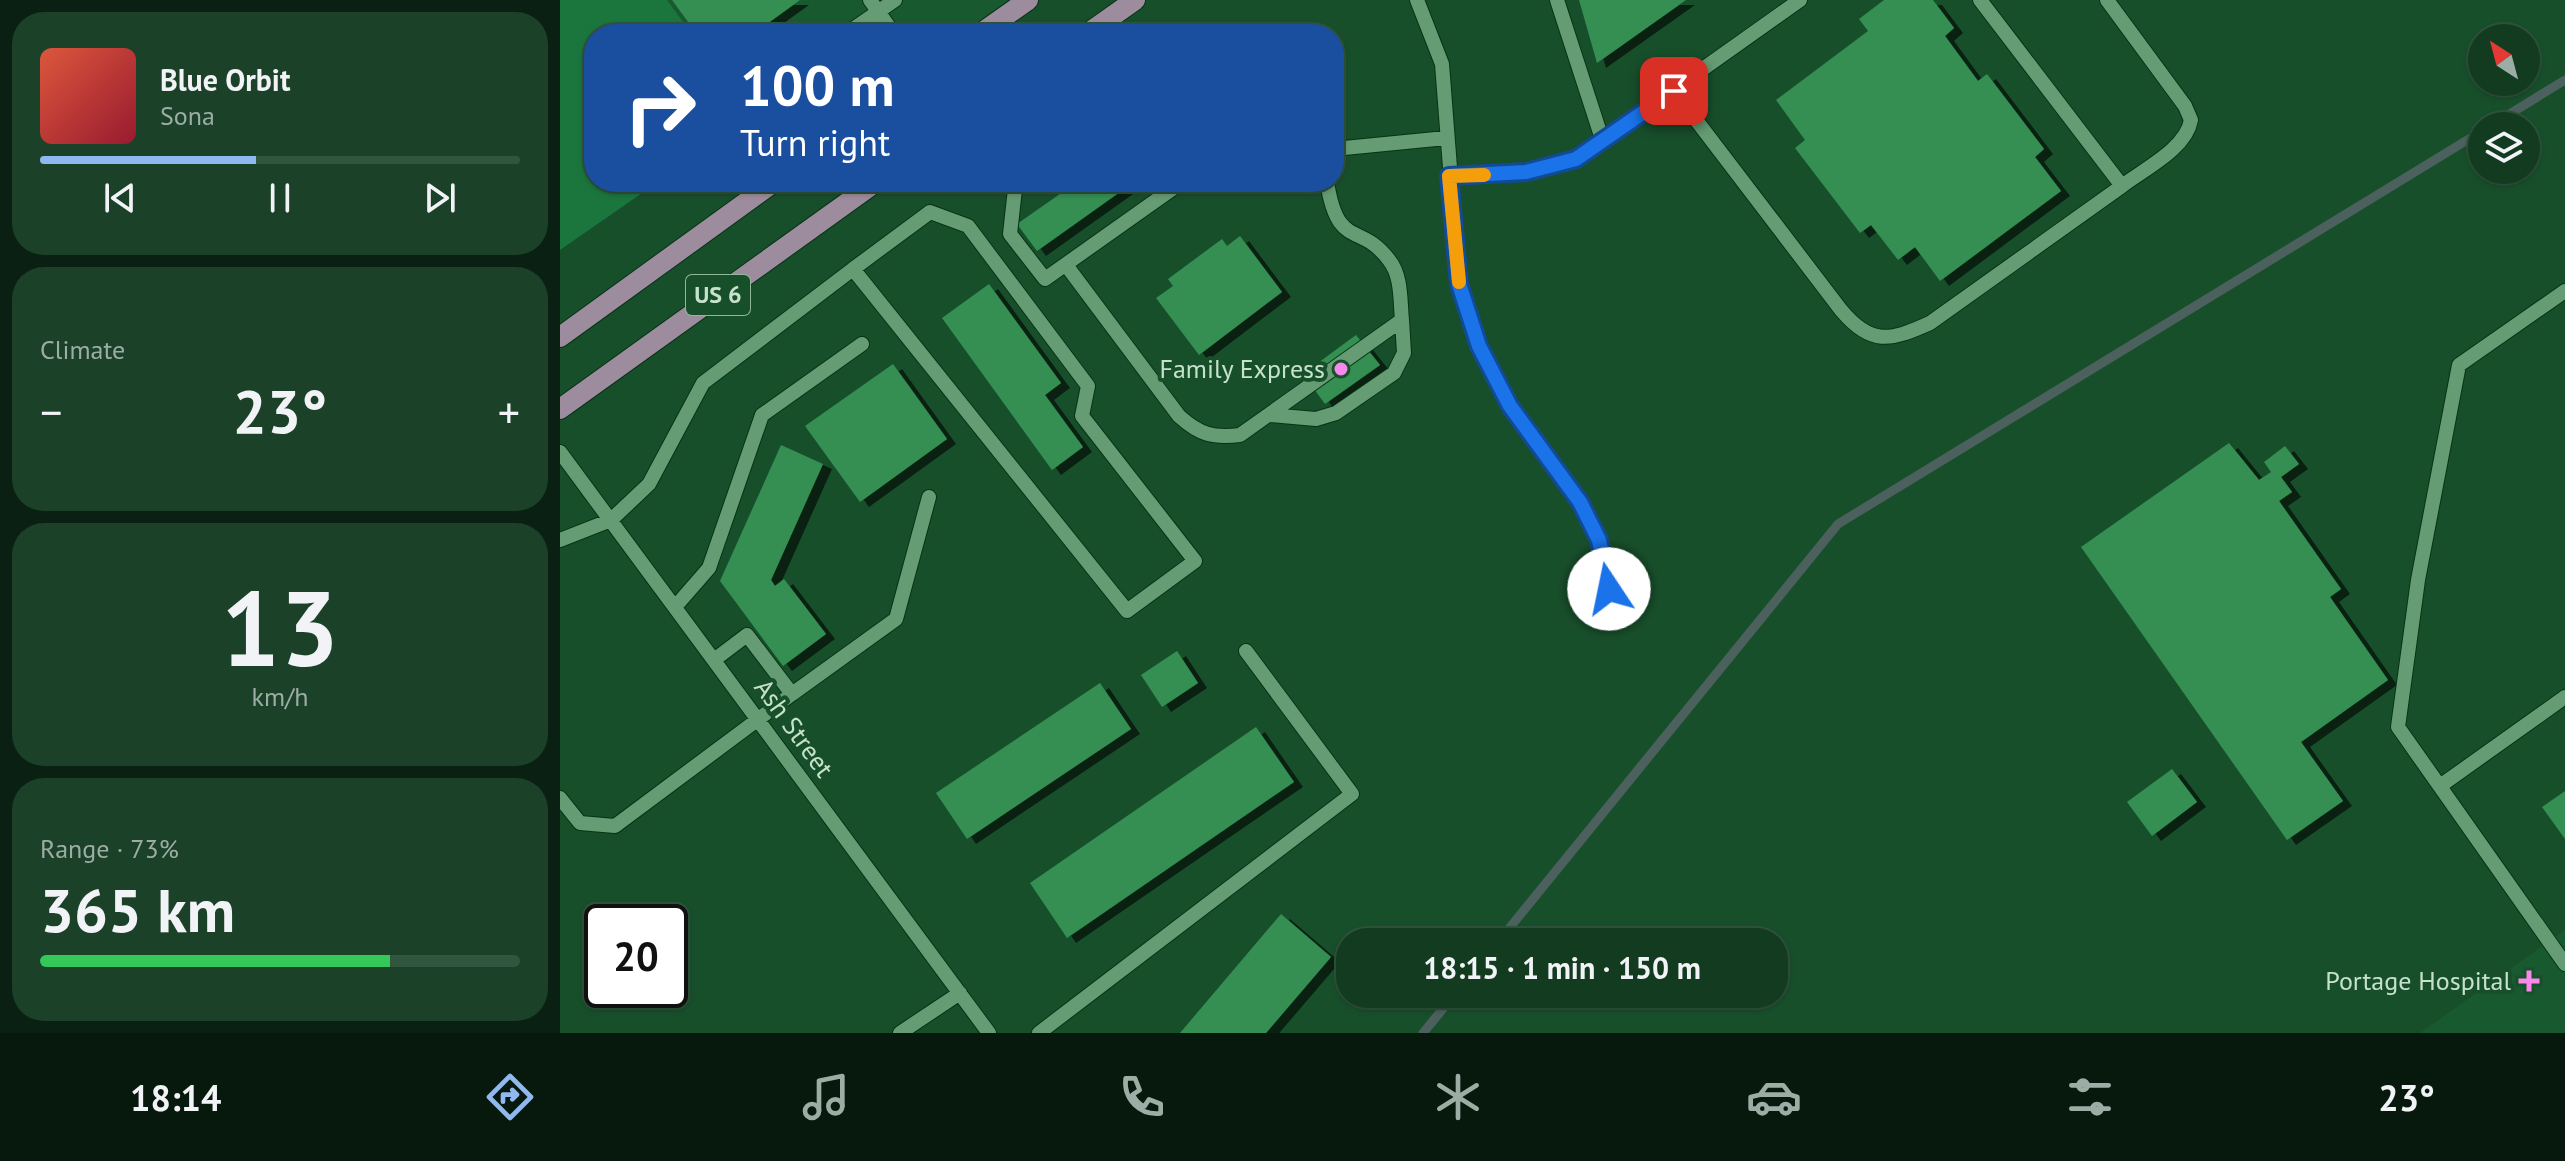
<!DOCTYPE html>
<html lang="en">
<head>
<meta charset="utf-8">
<style>
  :root { --surface:#123b20; --page:#1b4229; --text:#f1f3f6; --muted:#9cada5; --line:#31553e; --accent:#90b9f0 }
  body { margin:0; font-family:"PT Sans",sans-serif; background:var(--page); color:var(--text); height:100vh; display:flex; flex-direction:column; font-size:30px; white-space:nowrap }
  * { box-sizing:border-box; margin:0 }
  p { font-size:26px; color:var(--muted) }
  .icon { flex:none; width:44px; height:44px; fill:none; stroke:currentColor; stroke-width:2; stroke-linecap:round; stroke-linejoin:round }
  .map { position:relative; flex:1; overflow:hidden }
  .panel { display:flex; flex-direction:column; gap:12px; padding:12px; background:#0a2012; width:560px }
  .panel>* { flex:none }
  .top-card { position:absolute; left:24px; top:24px; width:760px; height:168px; border-radius:32px; box-shadow:0 2px 6px #0004,0 0 0 2px var(--line); background:#1a4fa0; color:#fff; overflow:hidden }
  .needle { width:52px; rotate:324deg }
  .tools { position:absolute; left:1908px; top:24px; display:grid; gap:16px }
  .tools a { display:grid; place-items:center; width:72px; height:72px; border-radius:50%; background:var(--surface); box-shadow:0 2px 6px #0004,0 0 0 2px var(--line); font-size:40px }
  .speed { position:absolute; left:24px; top:904px; display:flex; gap:16px; font-size:40px; font-weight:700; text-align:center }
  .speed>* { display:grid; place-content:center; width:104px; height:104px; border-radius:50%; background:var(--surface); box-shadow:0 2px 6px #0004,0 0 0 2px var(--line); line-height:1 }
  .speed .limit { border:4px solid #111; border-radius:12px; background:#fff; color:#111 }
  .pin { position:absolute; display:grid; place-items:center; width:68px; height:68px; color:#fff; margin:-34px; border-radius:16px; box-shadow:0 4px 12px #0006 }
  .me { position:absolute; width:88px; margin:-44px; rotate:349deg; stroke-linejoin:round; filter:drop-shadow(0 0 6px #0008) }
  .turn { display:flex; align-items:center; gap:28px; height:168px; padding:0 24px; font-size:36px }
  .turn .icon { width:104px; height:104px; stroke-width:2.5 }
  .turn b { display:block; font-size:56px; line-height:68px }
  .big { font-size:60px; font-weight:700; line-height:1.1 }
  .panel .card { flex:1; display:flex; flex-direction:column; justify-content:center; gap:12px; min-width:0; padding:0 28px; border-radius:32px; background:var(--page) }
  .panel .dial { align-items:center; gap:0 }
  .dial b { font-size:104px; line-height:1 }
  .song { display:flex; align-items:center; gap:24px }
  .cover { width:96px; height:96px; border-radius:12px; background:linear-gradient(135deg,hsl(10 70% 55%),hsl(350 70% 35%)) }
  .played { height:8px; border-radius:4px; background:linear-gradient(90deg,var(--accent) 45%,var(--line) 45%) }
  .keys { display:flex; justify-content:space-around; direction:ltr }
  .heat { display:flex; justify-content:space-between; align-items:center; font-size:44px; direction:ltr }
  .charge { height:12px; border-radius:6px; background:linear-gradient(90deg,#34c759 73%,var(--line) 0) }
  .trip { position:absolute; left:776px; top:928px; width:452px; height:80px; border-radius:32px; background:var(--surface); box-shadow:0 2px 6px #0004,0 0 0 2px var(--line); font-weight:700; line-height:80px; text-align:center }
  .tabs { display:flex; height:128px; justify-content:space-around; align-items:center; background:#07180d; color:var(--muted) }
  .tabs .icon { width:56px; height:56px }
  .tabs .current { color:var(--accent) }
  .tabs b { font-size:36px; color:var(--text) }
  main { display:flex; flex:1; min-height:0 }
  .map>svg:first-child { display:block }
  .built { fill:#195930 }
  .green { fill:#1b763e }
  .lines { fill:none; stroke-linecap:round; stroke-linejoin:round }
  .stream { stroke:#4c615d; stroke-width:9 }
  .building { fill:#348f53; filter:url(#shadow) }
  .minor-casing { stroke:#073317; stroke-width:16 }
  .major-casing { stroke:#073317; stroke-width:22 }
  .minor { stroke:#659c73; stroke-width:14 }
  .major { stroke:#9d8c9d; stroke-width:20 }
  .route-casing { stroke:#114b97; stroke-width:20 }
  .route { stroke:#1a73e8; stroke-width:14 }
  .slow { stroke:#f59e0b; stroke-width:14 }
  .poi-dot { fill:#f888eb; stroke:#184f2b; stroke-width:3 }
  .labels { text-anchor:middle; stroke-width:8; stroke-linejoin:round; paint-order:stroke }
  .shield { fill:#184f2b; stroke:#92b69c; stroke-width:2 }
  .shield-label { font-size:24px; font-weight:bold; fill:#c6e2cc }
  .poi-label { font-size:26px; fill:#c6e2cc; stroke:#184f2b; text-anchor:end }
  .street-label { font-size:26px; fill:#c6e2cc; stroke:#184f2b }
</style>
</head>
<body>
<main>
<section class="panel">
<div class="card">
<div class="song"><i class="cover"></i><div><b>Blue Orbit</b><p>Sona</p></div></div>
<div class="played"></div>
<div class="keys"><svg class="icon" aria-label="previous" viewBox="0 0 24 24"><path d="M18 5L8 12l10 7zM5 5v14"/></svg><svg class="icon" aria-label="pause" viewBox="0 0 24 24"><path d="M8 5v14M16 5v14"/></svg><svg class="icon" aria-label="next" viewBox="0 0 24 24"><path d="M6 5l10 7-10 7zM19 5v14"/></svg></div>
</div>
<div class="card"><p>Climate</p>
<div class="heat"><a>−</a><b class="big">23°</b><a>+</a></div>
</div>
<div class="card dial"><b>13</b><p>km/h</p></div>
<div class="card"><p>Range · 73%</p><b class="big">365 km</b><div class="charge"></div></div>
</section>
<div class="map">
<svg width="2005" height="1033" viewBox="0 0 2005 1033">
  <defs>
    <filter id="shadow"><feDropShadow dx="9" dy="5" stdDeviation="0" flood-color="#0009"/></filter>
  </defs>
  <rect width="100%" height="100%" fill="#184f2b"/>
  <path class="built" d="M107,0H448L401,34H132Z
    M2005,930V1033H1860Z"/>
  <path class="green" d="M0,0H107L132,34H34V182H98L0,250Z"/>
  <g class="lines">
    <path class="stream" d="M1930,126L2005,80
      M938,942L1278,524L1922,131
      M863,1033L895,994"/>
  </g>
  <path class="building" d="M112,0H240L193,34H137Z
    M1019,0H1126L1037,63Z
    M1324,0H1373L1394,28L1385,36L1418,81L1427,74L1484,149L1475,157L1501,191L1380,281L1355,247L1338,260L1311,225L1300,233L1235,148L1245,140L1216,100L1308,31L1299,19Z
    M517,182H574L477,251L457,224Z
    M680,236L722,292L639,355L596,298L613,286L608,279L662,239L667,246Z
    M429,284L501,383L485,395L523,447L492,470L382,318Z
    M796,335L820,365L765,404L743,374Z
    M333,364L387,439L300,502L245,426Z
    M1669,443L1699,480L1711,472L1704,462L1725,446L1739,464L1721,477L1732,492L1719,501L1781,589L1770,597L1828,680L1741,742L1783,801L1727,840L1521,547Z
    M221,445L263,464L211,580L215,586L224,579L266,634L223,666L160,581Z
    M617,651L638,683L602,707L581,675Z
    M540,683L571,729L407,839L376,793Z
    M696,727L734,782L507,938L470,883Z
    M1612,769L1637,802L1592,836L1567,802Z
    M2005,791V839L1982,807Z
    M721,914L771,957L706,1033H620Z"/>
  <g class="lines">
    <g class="minor-casing">
      <path id="minor" d="M310,0L334,34
        M857,0L882,64L899,284L919,346L950,406L1020,502L1039,540L1049,589
        M997,0L1043,142
        M1420,0L1562,186C1584,169 1626,149 1631,120L1625,106L1547,0
        M286,34L335,0
        M673,34L678,31L680,34
        M1114,91L1281,310C1311,346 1330,341 1370,323L1562,186
        M774,149L886,138
        M889,176L966,172L1016,159L1240,0
        M464,182L455,189L450,234L485,279L622,182
        M506,265L619,416C640,435 653,438 680,435L842,320C840,301 842,276 829,260C800,221 778,251 767,182
        M2005,291L1899,365L1858,580L1838,727L2005,964
        M709,415L756,419L776,413L834,373L844,353L842,320
        M0,452L429,1033
        M0,540L51,520L89,484L143,383L293,269L567,611L635,561L522,416L528,386L408,226L370,212L293,269
        M115,607L149,568L202,415L302,344
        M232,694L336,619L369,497
        M1880,786L2005,697
        M0,798L20,823L55,826L232,694L187,635L154,660
        M340,1033L400,993
        M479,1033L792,794L686,651"/>
    </g>
    <g class="major-casing">
      <path id="major" d="M420,34L468,0
        M527,34L575,0
        M0,337L214,182
        M0,409L316,182"/>
    </g>
    <use href="#minor" class="minor"/>
    <use href="#major" class="major"/>
  </g>
  <g class="lines">
    <g class="route-casing">
      <path id="route" d="M1049,589L1039,540L1020,502L950,406L919,346L899,284L889,176L966,172L1016,159L1114,91"/>
    </g>
    <use href="#route" class="route"/>
    <path class="slow" d="M899,282L889,176L924,175"/>
  </g>
  <g class="poi-dot">
    <circle cx="781" cy="369" r="8"/>
    <path d="M1965 969h8v8h8v8h-8v8h-8v-8h-8v-8h8z"/>
  </g>
  <g class="labels">
    <rect class="shield" x="126" y="275" width="64" height="40" rx="6"/>
    <g class="shield-label">
      <text x="158" y="303">US 6</text>
    </g>
    <g class="poi-label">
      <text x="765" y="378">Family Express</text>
      <text x="1951" y="990">Portage Hospital</text>
    </g>
    <g class="street-label">
      <text transform="translate(234 728) rotate(54)" y="9">Ash Street</text>
    </g>
  </g>
</svg>
<div class="tools">
<a><svg class="needle" viewBox="-14 -14 28 28"><path d="M0-13l5 13h-10z" fill="#e53935"/><path d="M0 13l5-13h-10z" fill="#9cada5"/></svg></a>
<a><svg class="icon" aria-label="layers" viewBox="0 0 24 24"><path d="M12 4l9 5-9 5-9-5zM3 14l9 5 9-5"/></svg></a>
</div>
<div class="speed"><div class="limit">20</div></div>
<div class="pin" style="left:1114px;top:91px;background:#d93025"><svg class="icon" aria-label="arrive" viewBox="0 0 24 24"><path d="M6 21V4h12l-3 4 3 4H6"/></svg></div>
<svg class="me" style="left:1049px;top:589px" viewBox="-20 -20 40 40"><circle r="19" fill="#fff"/><path d="M0-13L10 11 0 6-10 11z" fill="#1a73e8"/></svg>
<div class="trip">18:15 · 1 min · 150 m</div>
<div class="top-card">
<div class="turn"><svg class="icon" aria-label="right" viewBox="0 0 24 24"><path d="M7 20v-9h11M14 6l5 5-5 5"/></svg><div><b>100 m</b>Turn right</div></div>
</div>
</div>
</main>
<nav class="tabs">
<b>18:14</b>
<svg class="icon current" aria-label="directions" viewBox="0 0 24 24"><path d="M12 3l9 9-9 9-9-9zM9 14v-3h6M13 9l2 2-2 2"/></svg>
<svg class="icon" aria-label="music" viewBox="0 0 24 24"><path d="M9 18V5l10-2v13"/><circle cx="6" cy="18" r="3"/><circle cx="16" cy="16" r="3"/></svg>
<svg class="icon" aria-label="phone" viewBox="0 0 24 24"><path d="M5 4h4l2 5-3 2q2 4 5 5l2-3 5 2v4C11 20 4 13 5 4z"/></svg>
<svg class="icon" aria-label="climate" viewBox="0 0 24 24"><path d="M12 3v18M4 7l16 10M4 17L20 7"/></svg>
<svg class="icon" aria-label="car" viewBox="0 0 24 24"><path d="M5 17H2v-5l4-1 3-4h7l3 4 3 1v5h-3M9 17h6M6 11h13"/><circle cx="7" cy="17" r="2"/><circle cx="17" cy="17" r="2"/></svg>
<svg class="icon" aria-label="filters" viewBox="0 0 24 24"><path d="M4 7h16M4 17h16"/><circle cx="9" cy="7" r="2"/><circle cx="15" cy="17" r="2"/></svg>
<b>23°</b>
</nav>
</body>
</html>
